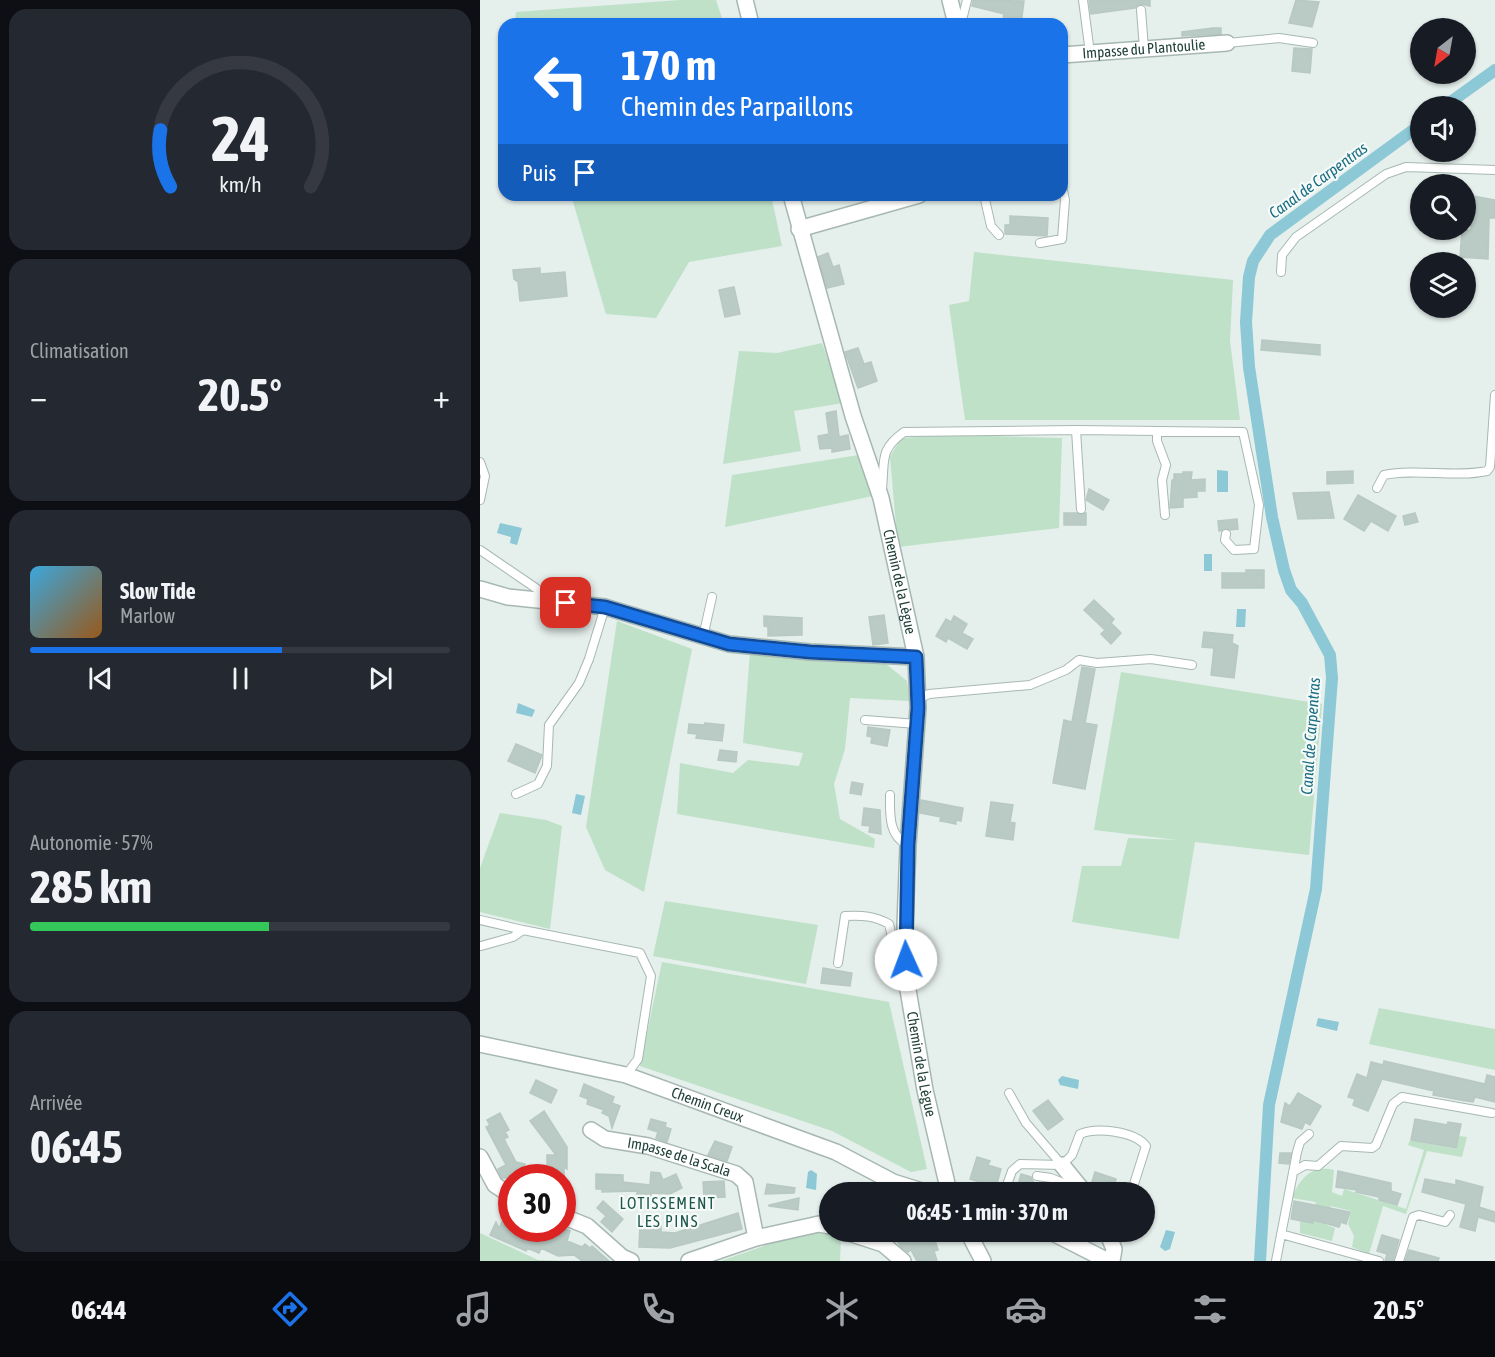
<!DOCTYPE html>
<html lang="fr">
<head>
<meta charset="utf-8">
<style>
  :root { --surface:#171b24; --page:#242831; --text:#f1f3f6; --muted:#9ea1a6; --line:#363941; --accent:#1a73e8 }
  body { margin:0; font-family:"Asap Condensed",sans-serif; background:var(--page); color:var(--text); height:100vh; display:flex; flex-direction:column; font-size:22px; white-space:nowrap }
  * { box-sizing:border-box; margin:0 }
  p { font-size:20px; color:var(--muted) }
  .icon { flex:none; width:33px; height:33px; fill:none; stroke:currentColor; stroke-width:2; stroke-linecap:round; stroke-linejoin:round }
  .map { position:relative; flex:1; overflow:hidden }
  .panel { display:flex; flex-direction:column; gap:9px; padding:9px; background:#0d0f14; width:480px }
  .panel>* { flex:none }
  .hud { position:absolute; left:18px; top:18px; width:570px; height:183px; border-radius:18px; box-shadow:0 2px 4px #0004; background:#1a73e8; color:#fff; overflow:hidden }
  .needle { width:39px; rotate:211deg }
  .fabs { position:absolute; left:930px; top:18px; display:grid; gap:12px }
  .fabs a { display:grid; place-items:center; width:66px; height:66px; border-radius:50%; background:var(--surface); box-shadow:0 2px 4px #0004; font-size:30px }
  .speed { position:absolute; left:18px; top:1164px; display:flex; gap:12px; font-size:30px; font-weight:700; text-align:center }
  .speed>* { display:grid; place-content:center; width:78px; height:78px; border-radius:50%; background:var(--surface); box-shadow:0 2px 4px #0004; line-height:1 }
  .speed .limit { border:9px solid #d22; background:#fff; color:#111 }
  .pin { position:absolute; display:grid; place-items:center; width:51px; height:51px; color:#fff; margin:-26px; border-radius:12px; box-shadow:0 3px 9px #0006 }
  .me { position:absolute; width:66px; margin:-33px; rotate:358deg; stroke-linejoin:round; filter:drop-shadow(0 0 4px #0008) }
  .turn { display:flex; align-items:center; gap:21px; height:126px; padding:0 24px; font-size:27px }
  .turn .icon { width:78px; height:78px; stroke-width:2.5 }
  .turn b { display:block; font-size:42px; line-height:51px }
  .then { display:flex; align-items:center; height:57px; padding:0 24px; background:#0003; gap:12px; font-size:22px }
  .big { font-size:45px; font-weight:700; line-height:1.1 }
  .panel .tile { flex:1; display:flex; flex-direction:column; justify-content:center; gap:9px; min-width:0; padding:0 21px; border-radius:18px; background:var(--page) }
  .panel .dial { align-items:center; gap:0 }
  .dial svg { height:156px; overflow:visible; fill:none; stroke:var(--line); stroke-width:7; stroke-linecap:round; text-anchor:middle }
  .dial text { fill:var(--text); stroke:none }
  .song { display:flex; align-items:center; gap:18px }
  .cover { width:72px; height:72px; border-radius:9px; background:linear-gradient(135deg,hsl(200 70% 55%),hsl(30 70% 35%)) }
  .played { height:6px; border-radius:3px; background:linear-gradient(90deg,var(--accent) 60%,var(--line) 60%) }
  .keys { display:flex; justify-content:space-around; direction:ltr }
  .heat { display:flex; justify-content:space-between; align-items:center; font-size:33px; direction:ltr }
  .charge { height:9px; border-radius:4px; background:linear-gradient(90deg,#34c759 57%,var(--line) 0) }
  .trip { position:absolute; left:339px; top:1182px; width:336px; height:60px; border-radius:30px; background:var(--surface); box-shadow:0 2px 4px #0004; font-weight:700; line-height:60px; text-align:center }
  .menu { display:flex; height:96px; justify-content:space-around; align-items:center; background:#090b0e; color:var(--muted) }
  .menu .icon { width:42px; height:42px }
  .menu .selected { color:var(--accent) }
  .menu b { font-size:27px; color:var(--text) }
  main { display:flex; flex:1; min-height:0 }
  .map>svg:first-child { display:block }
  .green { fill:#bee1c8 }
  .water { fill:#8cc8d6 }
  .lines { fill:none; stroke-linecap:round; stroke-linejoin:round }
  .canal { stroke:#8cc8d6; stroke-width:12 }
  .building { fill:#bacac4; stroke:#b7c9c2; stroke-width:1.5 }
  .service-casing { stroke:#a7b8b3; stroke-width:10 }
  .minor-casing { stroke:#a7b8b3; stroke-width:18 }
  .service { stroke:#fff; stroke-width:8 }
  .minor { stroke:#fff; stroke-width:15 }
  .route-casing { stroke:#114b97; stroke-width:15 }
  .route { stroke:#1a73e8; stroke-width:10 }
  .labels { text-anchor:middle; stroke-width:4.5; stroke-linejoin:round; paint-order:stroke }
  .street-label { font-size:15px; fill:#23423b; stroke:#f6fbf9 }
  .water-label { font-size:16px; font-style:italic; fill:#196d82; stroke:#f6fbf9 }
  .neighbourhood-label { font-size:16px; letter-spacing:1.5px; fill:#1d564a; stroke:#f6fbf9 }
</style>
</head>
<body>
<main>
<section class="panel">
<div class="tile dial"><svg viewBox="0 0 100 80">
<path d="M14 69A42 42 0 1 1 86 69"/>
<path d="M14 69A42 42 0 0 1 9 40" stroke="#1a73e8"/>
<text x="50" y="56" font-size="32" font-weight="700">24</text>
<text x="50" y="72" font-size="11">km/h</text>
</svg></div>
<div class="tile"><p>Climatisation</p>
<div class="heat"><a>−</a><b class="big">20.5°</b><a>+</a></div>
</div>
<div class="tile">
<div class="song"><i class="cover"></i><div><b>Slow Tide</b><p>Marlow</p></div></div>
<div class="played"></div>
<div class="keys"><svg class="icon" aria-label="previous" viewBox="0 0 24 24"><path d="M18 5L8 12l10 7zM5 5v14"/></svg><svg class="icon" aria-label="pause" viewBox="0 0 24 24"><path d="M8 5v14M16 5v14"/></svg><svg class="icon" aria-label="next" viewBox="0 0 24 24"><path d="M6 5l10 7-10 7zM19 5v14"/></svg></div>
</div>
<div class="tile"><p>Autonomie · 57%</p><b class="big">285 km</b><div class="charge"></div></div>
<div class="tile"><p>Arrivée</p><b class="big">06:45</b></div>
</section>
<div class="map">
<svg width="1015" height="1261" viewBox="0 0 1015 1261">
  <rect width="100%" height="100%" fill="#e5efeb"/>
  <path class="green" d="M200,0H236L244,24H35L36,12Z
    M91,195H291L302,246L209,262L176,318L126,314Z
    M494,252L753,280L750,341L760,420H485L469,305L489,301Z
    M342,343L363,403L314,411L321,451L243,464L259,351L297,353Z
    M473,435L582,438L579,528L418,547L410,457L421,438Z
    M379,455L393,496L245,527L252,475Z
    M137,621L212,649L164,892L125,870L106,827Z
    M270,652L406,664L427,681L430,701L370,698L365,749L354,784L360,819L395,839L394,848L197,814L200,763L253,773L268,760L319,766L323,753L263,743Z
    M641,672L842,704L829,855L715,842L699,939L592,922L602,866H641L648,838L698,840L614,830Z
    M20,813L66,820L82,826L70,929L0,912V868Z
    M185,901L338,925L326,984L173,956Z
    M182,962L409,1002L447,1169L431,1172L352,1131L160,1066Z
    M899,1008L1015,1029V1070L889,1044Z
    M979,1136L987,1137L982,1157L947,1151L926,1214L903,1206L889,1254L872,1247L874,1236L868,1224L871,1211L851,1206L846,1225L855,1228L852,1241L820,1233V1221L831,1223L836,1202L812,1198C819,1179 832,1164 854,1170L852,1192L862,1196L864,1189L926,1209L944,1150L928,1145L930,1140L976,1149Z
    M344,1231L361,1238L360,1261H241L298,1241Z
    M0,1233L58,1260L93,1261H0Z"/>
  <path class="water" d="M737,470L748,471V492H737Z
    M20,523L42,528L37,545L30,543L31,537L17,533Z
    M724,554H732V571H724Z
    M757,609H766L765,627H756Z
    M38,703L55,710L52,717L36,713Z
    M96,794L105,796L101,815L92,813Z
    M838,1018L859,1022L857,1031L836,1026Z
    M582,1076L599,1080L598,1089L580,1085L578,1080Z
    M331,1170L337,1174L336,1190L326,1188L328,1172Z
    M686,1230L695,1232L690,1249L685,1251L680,1247Z"/>
  <g class="lines">
    <path class="canal" d="M965,106L1015,70
      M780,1261L789,1105L836,889L852,678L850,655L822,603L811,590L804,570L792,517L769,367L766,322L769,277L773,261L790,235L940,125"/>
  </g>
  <path class="building" d="M493,0L544,1L541,24L523,20L524,14L492,6Z
    M609,0H670V6L660,4L655,8L611,14Z
    M816,0L839,2L832,27L809,23Z
    M733,28H741V34L702,36V32Z
    M814,48L832,49L830,73L812,71Z
    M993,196L1015,200V218H1009L1008,259L980,257L982,230H991Z
    M530,216L568,218L567,236L525,234V225H530Z
    M348,253L353,267L359,265L364,284L347,288L338,257Z
    M60,268V274L85,272L87,296L40,301L38,282L34,279L33,270Z
    M254,287L260,314L245,317L239,290Z
    M782,340L840,345V355L781,350Z
    M378,348L384,364L391,362L397,381L378,388L365,352Z
    M356,411L359,437L368,435L370,449L352,452V448L340,449L338,436L349,434L346,413Z
    M873,471V483L847,484V472Z
    M703,472H712L711,480L725,479V491H717V497L703,498V507L690,508L692,480H694V474H703Z
    M609,489L629,500L623,510L606,500Z
    M849,492L854,518L818,519L813,493Z
    M878,495L916,516L908,531L891,521L884,531L864,519Z
    M584,513H606V525H584Z
    M935,513L938,522L925,525L923,516Z
    M757,519L758,529L739,531L738,521Z
    M766,570H784V588H742V573H766Z
    M614,600L634,619L631,623L641,633L631,644L621,634L625,630L604,610Z
    M404,615L408,643L393,645L389,617Z
    M284,616L322,618V635L288,636V627L284,626Z
    M474,616L487,624L482,633L493,639L487,649L468,638L466,642L456,636L466,619L471,622Z
    M724,632L753,635L752,643L758,646L754,678L731,675L734,648L722,647Z
    M602,667L615,669L605,723L617,725L605,789L573,783L584,720L592,722Z
    M225,723L244,725L242,741L216,738L217,734L208,733L209,724L224,725Z
    M388,727L410,730L407,746L391,743L392,737L387,736Z
    M36,744L62,755L55,773L28,761Z
    M240,750L257,752L256,762L238,760Z
    M372,782L383,784L381,795L370,793Z
    M441,800L483,808L481,821L476,820V824L466,822L460,821L461,817L440,813Z
    M511,802L533,805L530,822L535,823L533,840L506,836Z
    M384,808L400,810L401,834L389,832L390,826L382,825Z
    M343,968L372,973L370,986L341,983Z
    M904,1061L1005,1084L1007,1075L1015,1077V1102L995,1097L993,1102L980,1100L953,1095L954,1091L902,1079L888,1111L873,1105L875,1099L868,1097L877,1074L887,1078L891,1062L903,1065Z
    M56,1080L77,1090L71,1103L50,1093Z
    M104,1084L134,1097L132,1103L140,1106L132,1128L129,1116L122,1113L124,1110L107,1104L108,1099L100,1096Z
    M818,1093L841,1106L830,1125L825,1122L822,1129L801,1122L805,1103L810,1106Z
    M568,1100L583,1119L568,1130L553,1111Z
    M64,1111L87,1147V1169L84,1167V1176H67V1155H76L50,1121Z
    M20,1113L29,1130L25,1132L28,1137L24,1139L36,1162L45,1164L43,1169L62,1178H22L18,1169L26,1165L6,1127L10,1125L7,1120Z
    M171,1119L186,1123L185,1127L191,1129L187,1142L176,1138L178,1132L168,1129Z
    M935,1119L967,1125L968,1122L981,1124L976,1148L931,1140Z
    M235,1141L252,1147L247,1161L228,1155Z
    M800,1153H811L809,1164L799,1163Z
    M497,1157L510,1161L508,1165L521,1169L516,1187L490,1179Z
    M858,1171L911,1183V1191L921,1194L917,1205L899,1200V1197L876,1192L877,1190L856,1187Z
    M171,1172L180,1173L183,1180L196,1174L202,1188L190,1194L171,1193V1196L157,1195V1191L122,1192V1189H116V1174L143,1175V1182L170,1185Z
    M615,1172L636,1179L635,1183L658,1192H622L613,1189L611,1185Z
    M541,1174L551,1177L554,1183L577,1192H536Z
    M945,1179L976,1185V1180L1003,1187L999,1207L1015,1212V1222L998,1217L995,1231L980,1227L986,1204L942,1192Z
    M244,1181L245,1197L224,1198L223,1182Z
    M287,1184L315,1188L314,1193L285,1194Z
    M319,1198L318,1210L289,1206V1205Z
    M123,1201L143,1219L132,1232L121,1222L126,1216L117,1208Z
    M814,1201L870,1212L866,1224L861,1222L859,1227L833,1220V1223L811,1219Z
    M258,1213L262,1229L190,1248L159,1247L160,1225L181,1226V1232L195,1233Z
    M24,1218L32,1221V1228H38L64,1240L70,1231L78,1235L82,1227L90,1231L87,1241L102,1247L105,1244L110,1248L112,1246L129,1261H102L94,1255L78,1256L61,1248L59,1253L47,1248L46,1251L10,1235L16,1222L19,1228Z
    M412,1232H430L437,1242L454,1237L458,1250L454,1251L457,1261H437L431,1250L428,1252L421,1247Z
    M902,1235L919,1240L913,1261H905L907,1254L897,1251Z
    M929,1250L959,1258L958,1261H925Z"/>
  <g class="lines">
    <g class="service-casing">
      <path id="service" d="M603,0L610,53
        M661,10L664,49
        M481,24L487,0
        M747,43L799,38L833,43
        M504,195L511,226L519,235
        M560,243L582,239L585,200L582,186
        M801,272L802,255L816,237L906,174L926,167L1015,170
        M596,430L763,432L779,505L774,549L754,550L745,540L746,534
        M677,431V441L686,465L682,480L685,515
        M0,462L5,476L0,500
        M402,488C405,460 399,450 424,432L596,430L601,509
        M897,488L904,475C938,468 973,478 1007,471L1010,467L1015,395
        M0,550L60,591L67,601
        M223,637L232,597
        M438,699L449,694L550,685L586,670L599,660L617,663L671,659L712,665
        M385,720L437,724
        M36,794L58,784L67,766L69,725L99,683L109,659L125,607
        M410,795C410,813 408,836 428,845
        M0,920L43,930
        M1,946L33,937L43,930L160,953L171,976L158,1059L146,1075
        M358,963L365,916C382,915 395,916 409,924L416,955L422,968
        M529,1093L546,1123L582,1165
        M813,1172L825,1165L838,1166L861,1146L892,1148L896,1145L913,1104L922,1097L1012,1113
        M557,1176L571,1178L600,1190
        M527,1185L532,1171L540,1164L582,1165L592,1155L600,1134C617,1127 654,1131 666,1146L654,1184
        M801,1234L899,1261
        M796,1261L817,1152L820,1142L829,1134
        M919,1261L933,1217L939,1215L965,1222L970,1215"/>
    </g>
    <g class="minor-casing">
      <g id="minor">
        <path d="M265,0L271,24"/>
        <path d="M470,0L476,24"/>
        <path id="s1" d="M582,55L747,43"/>
        <path id="s2" d="M311,195L373,416L401,498L436,657L438,708L428,845L425,925L426,978L445,1090L469,1192"/>
        <path d="M319,229L439,195"/>
        <path d="M0,589L28,597L125,607L249,644L330,652L436,657"/>
        <path id="s3" d="M0,1044L146,1075L356,1152L413,1182L445,1192"/>
        <path id="s4" d="M111,1130L125,1139L168,1146L256,1174L265,1182L276,1238"/>
        <path d="M0,1157L15,1185L32,1196"/>
        <path d="M582,1165L604,1192"/>
        <path d="M82,1216L107,1226L142,1257L151,1261"/>
        <path d="M366,1232L403,1244L423,1261"/>
        <path d="M488,1232L503,1261"/>
        <path d="M571,1232L628,1261"/>
        <path d="M627,1232L634,1249L632,1261"/>
        <path d="M209,1261L276,1238L339,1224L350,1226"/>
      </g>
    </g>
    <use href="#service" class="service"/>
    <use href="#minor" class="minor"/>
  </g>
  <g class="lines">
    <g class="route-casing">
      <path id="route" d="M86,603L125,607L249,644L330,652L436,657L438,708L428,845L426,960"/>
    </g>
    <use href="#route" class="route"/>
  </g>
  <g class="labels">
    <g class="street-label">
      <text dy="5" stroke="none"><textPath href="#s1" startOffset="82">Impasse du Plantoulie</textPath></text>
      <text dy="5" stroke="none"><textPath href="#s2" startOffset="402">Chemin de la Lègue</textPath></text>
      <text dy="5" stroke="none"><textPath href="#s2" startOffset="888">Chemin de la Lègue</textPath></text>
      <text dy="5" stroke="none"><textPath href="#s3" startOffset="236">Chemin Creux</textPath></text>
      <text dy="5" stroke="none"><textPath href="#s4" startOffset="93">Impasse de la Scala</textPath></text>
    </g>
    <g class="water-label">
      <text transform="translate(838 180) rotate(-36)" y="6">Canal de Carpentras</text>
      <text transform="translate(830 736) rotate(-86)" y="6">Canal de Carpentras</text>
    </g>
    <g class="neighbourhood-label">
      <text x="188" y="1209">LOTISSEMENT<tspan x="188" dy="18">LES PINS</tspan></text>
    </g>
  </g>
</svg>
<div class="fabs">
<a><svg class="needle" viewBox="-14 -14 28 28"><path d="M0-13l5 13h-10z" fill="#e53935"/><path d="M0 13l5-13h-10z" fill="#9ea1a6"/></svg></a>
<a><svg class="icon" aria-label="sound" viewBox="0 0 24 24"><path d="M4 9h4l5-4v14l-5-4H4zM17 9q2 3 0 6"/></svg></a>
<a><svg class="icon" aria-label="search" viewBox="0 0 24 24"><circle cx="10" cy="10" r="6"/><path d="M15 15l6 6"/></svg></a>
<a><svg class="icon" aria-label="layers" viewBox="0 0 24 24"><path d="M12 4l9 5-9 5-9-5zM3 14l9 5 9-5"/></svg></a>
</div>
<div class="speed"><div class="limit">30</div></div>
<div class="pin" style="left:86px;top:603px;background:#d93025"><svg class="icon" aria-label="arrive" viewBox="0 0 24 24"><path d="M6 21V4h12l-3 4 3 4H6"/></svg></div>
<svg class="me" style="left:426px;top:960px" viewBox="-20 -20 40 40"><circle r="19" fill="#fff"/><path d="M0-13L10 11 0 6-10 11z" fill="#1a73e8"/></svg>
<div class="trip">06:45 · 1 min · 370 m</div>
<div class="hud">
<div class="turn"><svg class="icon" aria-label="left" viewBox="0 0 24 24"><path d="M17 20v-9H6M10 6l-5 5 5 5"/></svg><div><b>170 m</b>Chemin des Parpaillons</div></div>
<div class="then">Puis<svg class="icon" aria-label="arrive" viewBox="0 0 24 24"><path d="M6 21V4h12l-3 4 3 4H6"/></svg></div>
</div>
</div>
</main>
<nav class="menu">
<b>06:44</b>
<svg class="icon selected" aria-label="directions" viewBox="0 0 24 24"><path d="M12 3l9 9-9 9-9-9zM9 14v-3h6M13 9l2 2-2 2"/></svg>
<svg class="icon" aria-label="music" viewBox="0 0 24 24"><path d="M9 18V5l10-2v13"/><circle cx="6" cy="18" r="3"/><circle cx="16" cy="16" r="3"/></svg>
<svg class="icon" aria-label="phone" viewBox="0 0 24 24"><path d="M5 4h4l2 5-3 2q2 4 5 5l2-3 5 2v4C11 20 4 13 5 4z"/></svg>
<svg class="icon" aria-label="climate" viewBox="0 0 24 24"><path d="M12 3v18M4 7l16 10M4 17L20 7"/></svg>
<svg class="icon" aria-label="car" viewBox="0 0 24 24"><path d="M5 17H2v-5l4-1 3-4h7l3 4 3 1v5h-3M9 17h6M6 11h13"/><circle cx="7" cy="17" r="2"/><circle cx="17" cy="17" r="2"/></svg>
<svg class="icon" aria-label="filters" viewBox="0 0 24 24"><path d="M4 7h16M4 17h16"/><circle cx="9" cy="7" r="2"/><circle cx="15" cy="17" r="2"/></svg>
<b>20.5°</b>
</nav>
</body>
</html>
